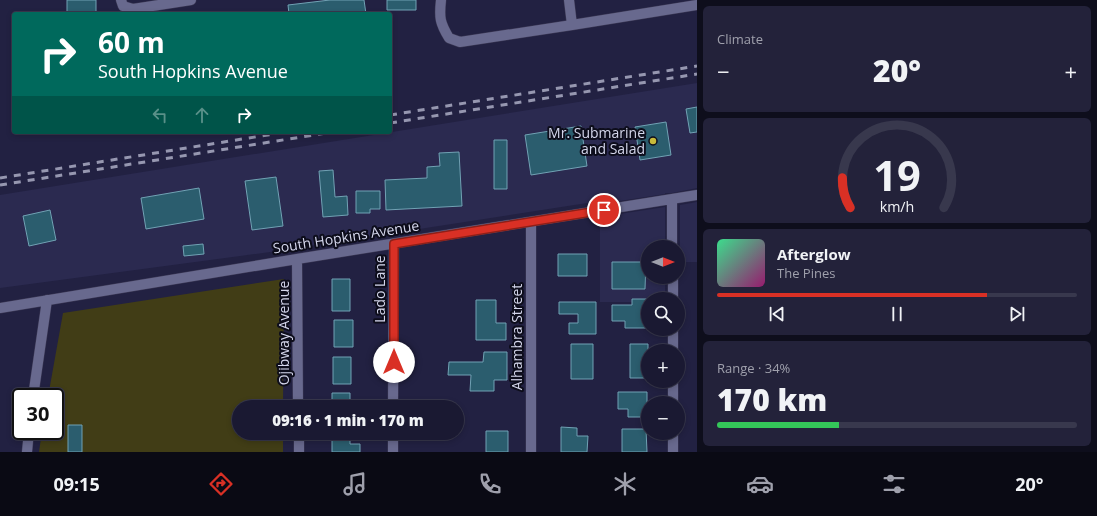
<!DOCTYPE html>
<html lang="en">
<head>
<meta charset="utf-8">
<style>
  :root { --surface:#1a1932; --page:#23223a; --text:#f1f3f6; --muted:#9fa0ac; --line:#38384d; --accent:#d93025 }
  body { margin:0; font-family:"Open Sans",sans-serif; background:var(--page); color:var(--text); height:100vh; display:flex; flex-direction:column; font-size:15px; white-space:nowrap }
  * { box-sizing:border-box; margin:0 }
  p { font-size:13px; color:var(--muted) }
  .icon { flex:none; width:22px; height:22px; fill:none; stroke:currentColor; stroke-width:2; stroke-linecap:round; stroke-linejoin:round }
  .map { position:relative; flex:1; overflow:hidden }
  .panel { display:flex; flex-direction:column; gap:6px; padding:6px; background:#0e0e1c; width:400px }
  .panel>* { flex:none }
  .top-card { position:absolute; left:12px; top:12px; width:380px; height:122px; border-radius:4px; box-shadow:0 2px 6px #0003,0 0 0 1px var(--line); background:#00695c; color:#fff; overflow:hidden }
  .needle { width:26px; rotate:90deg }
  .controls { position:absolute; left:641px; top:240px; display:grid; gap:8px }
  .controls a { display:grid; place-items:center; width:44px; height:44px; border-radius:50%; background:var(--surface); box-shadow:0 2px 6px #0003,0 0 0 1px var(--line); font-size:20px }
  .speed { position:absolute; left:12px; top:388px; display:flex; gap:8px; font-size:20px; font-weight:700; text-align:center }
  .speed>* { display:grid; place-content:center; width:52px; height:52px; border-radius:50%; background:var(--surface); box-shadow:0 2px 6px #0003,0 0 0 1px var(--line); line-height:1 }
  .speed .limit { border:2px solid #111; border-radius:6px; background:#fff; color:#111 }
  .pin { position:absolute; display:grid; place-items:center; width:34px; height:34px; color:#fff; margin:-17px; border:2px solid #fff; border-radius:50%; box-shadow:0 1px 4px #0007 }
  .me { position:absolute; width:44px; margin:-22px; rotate:0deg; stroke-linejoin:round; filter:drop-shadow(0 0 3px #0008) }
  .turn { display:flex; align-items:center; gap:14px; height:84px; padding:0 20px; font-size:18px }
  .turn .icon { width:52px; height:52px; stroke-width:2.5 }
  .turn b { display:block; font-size:28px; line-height:34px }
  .lanes { display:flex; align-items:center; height:38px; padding:0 20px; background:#0003; justify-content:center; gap:20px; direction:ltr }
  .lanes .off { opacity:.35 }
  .big { font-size:30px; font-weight:800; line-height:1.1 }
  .panel .tile { flex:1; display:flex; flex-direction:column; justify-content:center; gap:6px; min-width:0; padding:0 14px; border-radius:6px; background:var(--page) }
  .panel .dial { align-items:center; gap:0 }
  .dial svg { height:104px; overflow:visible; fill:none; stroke:var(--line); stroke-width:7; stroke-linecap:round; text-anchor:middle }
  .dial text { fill:var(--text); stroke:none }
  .song { display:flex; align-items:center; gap:12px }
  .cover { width:48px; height:48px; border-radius:6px; background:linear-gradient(135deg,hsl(150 70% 55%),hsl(320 70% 35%)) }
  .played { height:4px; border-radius:2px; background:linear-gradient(90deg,var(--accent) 75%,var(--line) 75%) }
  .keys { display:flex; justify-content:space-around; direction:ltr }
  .heat { display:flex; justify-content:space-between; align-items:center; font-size:22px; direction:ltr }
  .charge { height:6px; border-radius:3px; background:linear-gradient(90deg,#34c759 34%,var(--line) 0) }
  .trip { position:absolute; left:232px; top:400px; width:232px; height:40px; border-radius:20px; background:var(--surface); box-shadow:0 2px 6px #0003,0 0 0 1px var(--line); font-weight:800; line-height:40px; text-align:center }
  .tab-bar { display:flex; height:64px; justify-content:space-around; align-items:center; background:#0a0a14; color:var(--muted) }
  .tab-bar .icon { width:28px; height:28px }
  .tab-bar .active { color:var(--accent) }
  .tab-bar b { font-size:18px; color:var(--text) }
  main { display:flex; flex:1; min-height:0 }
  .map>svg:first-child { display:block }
  .built { fill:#2b2a50 }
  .green { fill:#413d16 }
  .building { fill:#2b5d6e; stroke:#71a2b4 }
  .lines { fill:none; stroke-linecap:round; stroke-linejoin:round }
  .minor-casing { stroke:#3d3a56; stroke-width:11 }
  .minor { stroke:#68698e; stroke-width:10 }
  .rail { stroke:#9697b0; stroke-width:3; stroke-dasharray:7 7; stroke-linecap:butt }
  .route-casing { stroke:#8d1f18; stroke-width:10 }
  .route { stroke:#d93025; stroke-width:7 }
  .poi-dot { fill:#c8bb3b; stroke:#0d0d1b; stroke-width:1.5 }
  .labels { text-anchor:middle; stroke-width:4; stroke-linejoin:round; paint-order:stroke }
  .poi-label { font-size:14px; fill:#d4d6eb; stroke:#0d0d1b; text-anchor:end }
  .street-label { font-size:14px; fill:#d4d6eb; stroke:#0d0d1b }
</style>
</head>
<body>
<main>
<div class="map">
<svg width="697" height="452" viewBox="0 0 697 452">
  <rect width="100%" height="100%" fill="#222142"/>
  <path class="built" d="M697,83V188L672,193H665V194L600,204V201L270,252L0,288V195Z
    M697,202V262H680V205Z
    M665,207V247H648V277H665V299H648V302H600V217Z"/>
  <path class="green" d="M284,279L283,407H239V433H283V452H39L42,431H55V397H48L63,313Z"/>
  <path class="building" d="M67,0H96V14H67Z
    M330,0H364L366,14H289L288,5Z
    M387,0H416V10H387Z
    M697,107V132L690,133L686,109Z
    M666,122L671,155L640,160L635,127Z
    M581,126L587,166L531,175L525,135Z
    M494,140H507V189H494Z
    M459,152L462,206L386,210L385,180L427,178V167L440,166L439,153Z
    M333,170L335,197L347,196L348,215L323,217L319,171Z
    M276,177L283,226L252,230L245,181Z
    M199,188L204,219L146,229L141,198Z
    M356,191H380V209H370V213H356Z
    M50,210L56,240L29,246L23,216Z
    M203,244L204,254L184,256L183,246Z
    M558,254H587V276H558Z
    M612,262H646L645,289H612Z
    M332,279H350V311H332Z
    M632,299H648V328H625V321H612V305H632Z
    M476,300H496V323H506V340H476Z
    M559,302H596V334H569V323H578V314H559Z
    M334,320H353V347H334Z
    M571,344H593V379H571Z
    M630,344H648V378H630Z
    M484,352H507V380H494V391H470L471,375H448L449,362H483Z
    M333,357H351V384H333Z
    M618,392H647V417H628V409H618Z
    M332,393H350V407H332Z
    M68,425H82V452H68Z
    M561,427L577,428V436H588L587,452H561Z
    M622,429H646L647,452H622Z
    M486,431H508V452H486Z
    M332,433H350V444H360V452H332Z"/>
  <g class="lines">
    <g class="minor-casing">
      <path id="minor" d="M121,0L123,6L133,9L191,0
        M441,0C439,18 440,23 449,38L460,42L572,25L697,5
        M569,0L572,25
        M672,199V247
        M531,222V452
        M297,259L298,407
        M673,277V299
        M0,308L297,259L697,195
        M673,329V351
        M673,381V403
        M33,397L47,300
        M393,407L394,244
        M299,433V452
        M673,433V452
        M27,452L29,431
        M393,452V433"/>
    </g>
    <use href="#minor" class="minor"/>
    <path class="rail" d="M390,115L697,66
      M390,123L697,74
      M0,178L286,132
      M0,185L333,132"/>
  </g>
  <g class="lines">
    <g class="route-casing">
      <path id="route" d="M394,362V244L604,210"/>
    </g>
    <use href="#route" class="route"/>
  </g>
  <circle class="poi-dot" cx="653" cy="141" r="4"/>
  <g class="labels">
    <g class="poi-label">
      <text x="645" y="138">Mr. Submarine<tspan x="645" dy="16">and Salad</tspan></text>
    </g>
    <g class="street-label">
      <text transform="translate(346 237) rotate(-9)" y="5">South Hopkins Avenue</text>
      <text transform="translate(380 289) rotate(-90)" y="5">Lado Lane</text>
      <text transform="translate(284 333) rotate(-90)" y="5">Ojibway Avenue</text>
      <text transform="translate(517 337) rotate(-90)" y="5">Alhambra Street</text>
    </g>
  </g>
</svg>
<div class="controls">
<a><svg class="needle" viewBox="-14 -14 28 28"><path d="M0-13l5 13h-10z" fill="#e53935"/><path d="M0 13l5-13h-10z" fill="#9fa0ac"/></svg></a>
<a><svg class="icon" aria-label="search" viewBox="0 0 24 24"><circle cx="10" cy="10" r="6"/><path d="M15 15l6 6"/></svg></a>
<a>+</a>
<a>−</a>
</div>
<div class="speed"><div class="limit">30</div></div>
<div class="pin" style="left:604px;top:210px;background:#d93025"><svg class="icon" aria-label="arrive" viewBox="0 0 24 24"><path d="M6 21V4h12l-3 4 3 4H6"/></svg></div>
<svg class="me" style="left:394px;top:362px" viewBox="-20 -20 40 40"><circle r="19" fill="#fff"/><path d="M0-13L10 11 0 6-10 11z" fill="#d93025"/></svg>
<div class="trip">09:16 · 1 min · 170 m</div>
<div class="top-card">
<div class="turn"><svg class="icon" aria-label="right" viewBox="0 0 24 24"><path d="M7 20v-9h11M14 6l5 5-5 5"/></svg><div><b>60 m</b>South Hopkins Avenue</div></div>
<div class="lanes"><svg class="icon off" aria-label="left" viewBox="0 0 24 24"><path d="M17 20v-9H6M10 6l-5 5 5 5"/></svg><svg class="icon off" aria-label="ahead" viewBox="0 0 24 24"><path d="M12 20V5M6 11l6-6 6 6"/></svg><svg class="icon" aria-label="right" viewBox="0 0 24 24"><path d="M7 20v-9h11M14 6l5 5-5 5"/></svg></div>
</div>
</div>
<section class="panel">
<div class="tile"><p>Climate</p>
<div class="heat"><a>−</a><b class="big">20°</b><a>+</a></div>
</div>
<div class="tile dial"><svg viewBox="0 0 100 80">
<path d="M14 69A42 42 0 1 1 86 69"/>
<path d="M14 69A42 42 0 0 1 8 46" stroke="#d93025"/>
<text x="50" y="56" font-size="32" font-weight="700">19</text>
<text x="50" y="72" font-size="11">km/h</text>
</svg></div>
<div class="tile">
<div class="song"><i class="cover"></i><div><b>Afterglow</b><p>The Pines</p></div></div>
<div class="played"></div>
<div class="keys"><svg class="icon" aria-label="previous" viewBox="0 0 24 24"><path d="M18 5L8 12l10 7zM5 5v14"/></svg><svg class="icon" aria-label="pause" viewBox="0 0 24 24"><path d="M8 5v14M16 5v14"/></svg><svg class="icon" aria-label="next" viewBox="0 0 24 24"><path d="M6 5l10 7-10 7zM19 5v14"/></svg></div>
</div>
<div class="tile"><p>Range · 34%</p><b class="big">170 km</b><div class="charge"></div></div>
</section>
</main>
<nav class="tab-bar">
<b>09:15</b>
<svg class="icon active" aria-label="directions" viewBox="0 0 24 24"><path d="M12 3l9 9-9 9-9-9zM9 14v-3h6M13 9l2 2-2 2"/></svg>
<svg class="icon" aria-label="music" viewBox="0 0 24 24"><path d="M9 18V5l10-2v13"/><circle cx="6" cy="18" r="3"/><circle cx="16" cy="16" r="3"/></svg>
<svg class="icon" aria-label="phone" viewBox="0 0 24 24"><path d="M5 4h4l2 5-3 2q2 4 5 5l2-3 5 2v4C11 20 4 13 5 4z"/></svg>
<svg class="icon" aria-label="climate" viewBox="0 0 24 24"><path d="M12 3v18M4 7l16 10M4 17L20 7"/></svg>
<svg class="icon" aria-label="car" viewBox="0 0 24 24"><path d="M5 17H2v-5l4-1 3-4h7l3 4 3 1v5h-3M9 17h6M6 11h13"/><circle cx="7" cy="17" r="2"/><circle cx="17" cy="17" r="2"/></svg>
<svg class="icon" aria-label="filters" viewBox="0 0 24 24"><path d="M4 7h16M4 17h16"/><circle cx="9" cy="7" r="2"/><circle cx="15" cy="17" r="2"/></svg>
<b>20°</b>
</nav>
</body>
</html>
